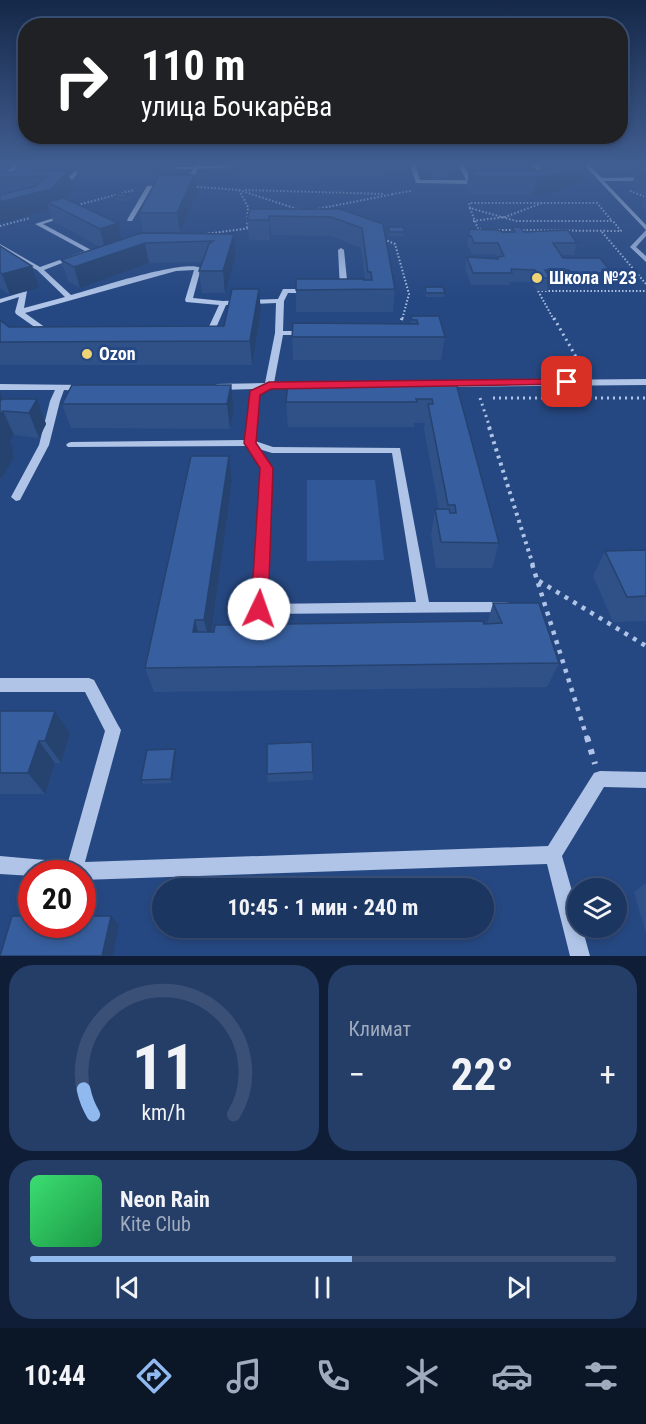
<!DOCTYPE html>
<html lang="ru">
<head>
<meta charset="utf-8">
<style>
  :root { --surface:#1c3662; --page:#253e68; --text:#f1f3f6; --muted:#a0abbe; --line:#3a5077; --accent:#90b9f0 }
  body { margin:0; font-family:"Roboto Condensed",sans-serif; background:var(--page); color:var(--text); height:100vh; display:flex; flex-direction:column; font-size:22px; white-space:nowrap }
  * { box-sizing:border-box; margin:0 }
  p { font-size:20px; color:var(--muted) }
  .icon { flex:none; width:33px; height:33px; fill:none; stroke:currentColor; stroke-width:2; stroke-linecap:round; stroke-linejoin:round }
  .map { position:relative; height:956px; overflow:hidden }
  .side { display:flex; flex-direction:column; gap:9px; padding:9px; background:#0f1e36; flex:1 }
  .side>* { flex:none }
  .guide { position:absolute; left:18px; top:18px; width:610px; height:126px; border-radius:24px; box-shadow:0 3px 9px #0003,0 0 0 2px var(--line); background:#202124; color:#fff; overflow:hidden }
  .tools { position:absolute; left:567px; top:878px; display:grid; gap:12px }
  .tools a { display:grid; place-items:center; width:60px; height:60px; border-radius:50%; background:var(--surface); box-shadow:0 3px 9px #0003,0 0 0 2px var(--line); font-size:30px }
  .speed { position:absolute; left:18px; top:860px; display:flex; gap:12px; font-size:30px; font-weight:700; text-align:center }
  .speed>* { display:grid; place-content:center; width:78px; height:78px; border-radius:50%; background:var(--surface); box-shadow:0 3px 9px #0003,0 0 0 2px var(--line); line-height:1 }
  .speed .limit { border:9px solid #d22; background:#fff; color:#111 }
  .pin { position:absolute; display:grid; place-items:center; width:51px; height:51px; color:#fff; margin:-26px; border-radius:12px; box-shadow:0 3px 9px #0006 }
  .me { position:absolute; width:66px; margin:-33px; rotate:3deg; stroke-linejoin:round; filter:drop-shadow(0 0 4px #0008) }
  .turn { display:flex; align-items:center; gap:21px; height:126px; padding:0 24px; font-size:27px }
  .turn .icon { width:78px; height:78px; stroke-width:2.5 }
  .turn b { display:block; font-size:42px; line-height:51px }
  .big { font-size:45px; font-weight:700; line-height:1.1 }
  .side .card { flex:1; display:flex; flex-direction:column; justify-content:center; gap:9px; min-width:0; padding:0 21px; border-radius:24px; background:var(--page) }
  .side .dial { align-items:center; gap:0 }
  .dial svg { height:156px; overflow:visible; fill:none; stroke:var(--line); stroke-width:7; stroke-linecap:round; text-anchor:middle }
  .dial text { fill:var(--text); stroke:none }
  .song { display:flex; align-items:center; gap:18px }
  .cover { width:72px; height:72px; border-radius:9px; background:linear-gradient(135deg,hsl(140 70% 55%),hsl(140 70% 35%)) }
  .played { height:6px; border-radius:3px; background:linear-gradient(90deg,var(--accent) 55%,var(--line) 55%) }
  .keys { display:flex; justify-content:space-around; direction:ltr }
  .heat { display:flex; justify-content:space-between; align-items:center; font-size:33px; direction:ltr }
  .side .tiles { flex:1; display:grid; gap:9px; grid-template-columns:1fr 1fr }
  .card:last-child { grid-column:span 2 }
  .trip { position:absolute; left:152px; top:878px; width:342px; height:60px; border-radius:30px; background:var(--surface); box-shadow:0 3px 9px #0003,0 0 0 2px var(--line); font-weight:700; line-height:60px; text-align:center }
  .dock { display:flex; height:96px; justify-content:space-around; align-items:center; background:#0b1627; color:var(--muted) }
  .dock .icon { width:42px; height:42px }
  .dock .active { color:var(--accent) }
  .dock b { font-size:27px; color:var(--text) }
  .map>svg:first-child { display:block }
  .green { fill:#315999 }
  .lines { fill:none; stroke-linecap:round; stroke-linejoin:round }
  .path-far4 { stroke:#afc4e7; stroke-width:2; stroke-dasharray:1.5 2; stroke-linecap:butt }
  .path-far3 { stroke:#afc4e7; stroke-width:3; stroke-dasharray:2 4; stroke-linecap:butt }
  .path-far2 { stroke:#afc4e7; stroke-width:4; stroke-dasharray:3 4.5; stroke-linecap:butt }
  .path-far1 { stroke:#afc4e7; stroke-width:4.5; stroke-dasharray:4 6; stroke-linecap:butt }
  .path { stroke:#afc4e7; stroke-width:6; stroke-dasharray:5 8; stroke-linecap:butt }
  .minor { fill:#afc4e7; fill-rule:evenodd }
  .wall { fill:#2f5188 }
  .shaded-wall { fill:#26426f }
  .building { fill:#375e9e; stroke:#26426f; stroke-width:1.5 }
  .route { fill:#e11d48; stroke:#92132f; stroke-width:1.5 }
  .poi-dot { fill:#efd474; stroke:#264882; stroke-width:2 }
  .labels { text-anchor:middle; stroke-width:6; stroke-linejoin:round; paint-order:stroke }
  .far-poi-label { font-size:18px; font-weight:bold; fill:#fff; stroke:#264882; text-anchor:start }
</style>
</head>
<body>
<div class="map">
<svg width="646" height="956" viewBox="0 0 646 956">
  <rect width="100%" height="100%" fill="#264882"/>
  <path class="green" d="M307,480H375L384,560L307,561Z"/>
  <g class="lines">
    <path class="path-far4" d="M197,187L239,190L300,210
      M239,190L248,207L247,228
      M245,190L385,194
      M630,191L646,197
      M392,194L411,191
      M74,206L134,190
      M470,208L478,229H481
      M312,210L394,194
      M473,221L505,217L542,203H597L612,221
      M0,226L30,218
      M495,230L621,231L613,221H516L470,208L469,203H542
      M602,232L646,284
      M205,234L251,228
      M381,238L395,244L409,294L402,320
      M538,291H646
      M538,291L554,320"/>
    <path class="path-far3" d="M554,318L584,371
      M400,326L402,318
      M480,398L490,428
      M493,398H646"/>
    <path class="path-far2" d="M489,427L533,565"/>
    <path class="path-far1" d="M532,564L587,738
      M539,581L646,646"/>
    <path class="path" d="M587,737L595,764"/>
    <path class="minor" d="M15,164H20L6,178L7,180H0V178Z
      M195,164H200L199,166L247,165L249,166L198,169L189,187L186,189L183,187L193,169H162L160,168L162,167H194Z
      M410,164H415L420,180H466L458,164H463L472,182L469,184L416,183Z
      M532,164H537L543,174L529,178V176L538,172Z
      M583,164H588L602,178L646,177V181H604L646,225V230Z
      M78,168L82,169L73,179L57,180L54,178L70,176Z
      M147,186L165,185L168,187L151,189L132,221H128L127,220Z
      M63,215L68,216L43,224L93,251L44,270L71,295C95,289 183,259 201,268L193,298L223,301L278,299L283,289H311V293H288L284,301L283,331H306L310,333L306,335H283L274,383L301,382L305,385L301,388H271L258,394L255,441L273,447L400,448L429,602H505L510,603L511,607L510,611L505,612L259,614L254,613L253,609L262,468L247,446L68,447L66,445L68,443L71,442L245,440L250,393L256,389L217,390L213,387L217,384L265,383L275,333L276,303L226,305L212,337H202L201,335L206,333L219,305L186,302L185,300L194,270L176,271L25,313L53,333L49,335H46L16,314L15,312L19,297L0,303V299L27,291L24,308L65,297L37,270L0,249V244L40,267L85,251L35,224ZM259,449L272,453H392L416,602L266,604L272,468Z
      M646,230V236L636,247L646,256V262L630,247Z
      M341,248L344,250L348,290L344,292L338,290L340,288L338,250Z
      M646,379V385L442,387L438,384L442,381Z
      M0,384L85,385L89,388L85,391L64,390L60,401L49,445L20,500L16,501L11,497L39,445L50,401L55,390H0Z
      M0,678H89L94,680L118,725L121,730L85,862L548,846L594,773L600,771L646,772V788L604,787L562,856L578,912V927H582L590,956H570L547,864L82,880V873H32V876L0,874V856L68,862L105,731L85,692H0Z"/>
  </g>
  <path class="wall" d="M20,164H55L48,171L73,189L65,198L118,223L121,240L234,234L236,254L225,293H202L199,271L203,262L149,263L80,288L68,281L61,260L100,247L53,221L49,210L0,195V172H22Z
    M75,164H175L176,172L175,175L197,192L180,232H143L139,213L156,180H79Z
    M234,164H386L385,178L235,179Z
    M427,164H452L451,178L434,179Z
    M557,164H587L583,181L553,193L533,195H474L466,189L469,171H542Z
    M637,168H646V210L641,206L645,194H640L632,186Z
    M115,197H129L127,201H115Z
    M250,209H340L383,224L395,289L393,312H296V290L365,280L361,248L331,236L271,235L270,240H249L247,220Z
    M388,227L405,232L404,236H389Z
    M512,227L524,232L577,243L574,255H561L563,258L612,273L608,286L567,285L565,282H549L547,291H537L532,282H510V285H471L465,269L467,257L497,258L496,254H472L469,247H467L469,229L511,232Z
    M0,246L32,266L39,288L10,295L0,288Z
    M425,287L445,293L444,297H426L424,291Z
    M261,311L252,365H0V320L9,327L224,326Z
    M411,316L445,337L441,360H293L292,337L411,324Z
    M456,383L499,543L492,568H436L431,535L435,509H439L424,429L425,423H414V427H288L286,402Z
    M231,385L234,410L230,429L71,428L62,404Z
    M0,392L3,399H37L46,424L39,438L14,435L10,442L13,448L12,451L14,457L1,480H0Z
    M229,456L232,481L212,632L487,624L493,603L559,663L547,687L154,692L145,668Z
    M646,550V621L613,622L593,576L605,551Z
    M0,711L70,734L61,763H55L45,794H0Z
    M312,742L313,780L268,782L267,774Z
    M176,754L172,783L143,784L141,780Z
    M646,883V933L634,892Z"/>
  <path class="shaded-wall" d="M40,164H55L44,176Z
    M170,164H175L176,172L173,180Z
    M584,164H587L583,181L553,193L533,195L537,177Z
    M68,171L73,189L56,208L47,202L49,210L0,223V202Z
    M194,175L197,192L180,232L177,213Z
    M269,216L271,235L270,240L269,220Z
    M118,223L122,243L105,249L100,229Z
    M234,234L236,254L225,293L223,271Z
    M145,243L149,263L80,288L74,267Z
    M32,266L39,288L10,295L2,274Z
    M259,289L261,311L252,365L250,341Z
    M231,385L234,410L230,429L227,404Z
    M0,392L8,411H3L14,435L10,442L13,448L12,451L14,457L1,480L0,478Z
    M37,399L46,424L39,438L29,413Z
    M229,456L232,481L210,644L204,620Z
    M195,620L201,644L193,632Z
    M55,711L70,734L61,763L45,741Z
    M39,741L55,763L45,794L28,773Z
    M175,749L176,754L172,783L171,779Z
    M111,916L119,925L113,956H102Z"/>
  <path class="building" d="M558,164H584L557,175L537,177H477L469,171H542Z
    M637,168H646V176Z
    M68,171L51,189L0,202V195L35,186L48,176L0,177V172Z
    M159,175H194L177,213H139Z
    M117,194H128L126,197H115Z
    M64,198L118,223L100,229L47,202Z
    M250,209H340L383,224L395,289L296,290V279H364V280H372L371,272H368L362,228L331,217L269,216V220H247Z
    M388,227H403L405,232H390Z
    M512,227H520L524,232L568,230L577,243H553L563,258H600L612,273H571L569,270H545L550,278H540L535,270L511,269L512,273H473L467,257L498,259V257L504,256L498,243H474L471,236H469V229L498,230L503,232H515Z
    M141,233L234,234L223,271H199L209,244L213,241L145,243L74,267L61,260Z
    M0,246L32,266L2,274L0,272Z
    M425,287H443L445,293H426Z
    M232,289H259L250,341L0,342V320L9,327L224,326Z
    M411,316H439L445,337H292L293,323L418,324L417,320H412Z
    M288,382L456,383L499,543L441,542L435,509H449L450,513H456L455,505H448L428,404H433L432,399H416L417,402H286Z
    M72,385H231L227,404H62Z
    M2,399H37L29,413L3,411L0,415V401Z
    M191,456H229L204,620H195L193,632H214L215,625L483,621L484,624L502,623L493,603H539L559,663L145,668Z
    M646,550V596L627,597L605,551Z
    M0,711H55L45,741H39L28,773H0Z
    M312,742L313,772L267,774V744Z
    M175,749L171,779L141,780L147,750Z
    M12,916H32V924H82V916H111L102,956H0Z"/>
  <linearGradient id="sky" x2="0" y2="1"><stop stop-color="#152848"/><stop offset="0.55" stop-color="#415e92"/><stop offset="1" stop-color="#415e92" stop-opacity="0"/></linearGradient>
  <rect width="646" height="298" fill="url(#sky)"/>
  <path class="route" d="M567,379L571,380V384L271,389L260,395L256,443L273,468L268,609L265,614L259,616L253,614L251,609L260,468L244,443L250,391L269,382Z"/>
  <g class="poi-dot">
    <circle cx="537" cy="278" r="6"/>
    <circle cx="87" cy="354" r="6"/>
  </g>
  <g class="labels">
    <g class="far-poi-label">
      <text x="549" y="284">Школа №23</text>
      <text x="99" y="360">Ozon</text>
    </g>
  </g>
</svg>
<div class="tools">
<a><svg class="icon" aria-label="layers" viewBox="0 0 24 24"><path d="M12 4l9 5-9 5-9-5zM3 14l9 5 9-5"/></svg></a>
</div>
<div class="speed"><div class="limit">20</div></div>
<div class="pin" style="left:567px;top:382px;background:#d93025"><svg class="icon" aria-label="arrive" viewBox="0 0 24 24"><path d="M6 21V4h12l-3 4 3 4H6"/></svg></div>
<svg class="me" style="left:259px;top:609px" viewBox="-20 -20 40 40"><circle r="19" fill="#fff"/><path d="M0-13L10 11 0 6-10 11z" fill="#e11d48"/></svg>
<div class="trip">10:45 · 1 мин · 240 m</div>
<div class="guide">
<div class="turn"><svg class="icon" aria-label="right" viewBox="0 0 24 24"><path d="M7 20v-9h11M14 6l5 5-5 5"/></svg><div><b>110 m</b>улица Бочкарёва</div></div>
</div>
</div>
<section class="side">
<div class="tiles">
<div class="card dial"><svg viewBox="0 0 100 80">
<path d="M14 69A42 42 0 1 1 86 69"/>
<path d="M14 69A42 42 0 0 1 9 56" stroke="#90b9f0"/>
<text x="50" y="56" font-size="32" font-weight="700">11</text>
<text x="50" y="72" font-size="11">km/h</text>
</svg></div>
<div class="card"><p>Климат</p>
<div class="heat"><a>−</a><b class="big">22°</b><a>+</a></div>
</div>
<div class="card">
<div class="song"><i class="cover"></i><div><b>Neon Rain</b><p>Kite Club</p></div></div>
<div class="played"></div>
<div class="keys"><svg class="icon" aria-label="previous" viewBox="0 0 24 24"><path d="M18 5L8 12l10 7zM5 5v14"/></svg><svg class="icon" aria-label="pause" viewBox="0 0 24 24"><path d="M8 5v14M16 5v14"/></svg><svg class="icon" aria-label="next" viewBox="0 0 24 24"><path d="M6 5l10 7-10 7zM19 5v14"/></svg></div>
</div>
</div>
</section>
<nav class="dock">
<b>10:44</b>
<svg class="icon active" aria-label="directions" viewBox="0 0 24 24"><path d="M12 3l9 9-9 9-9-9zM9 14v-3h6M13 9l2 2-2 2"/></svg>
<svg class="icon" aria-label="music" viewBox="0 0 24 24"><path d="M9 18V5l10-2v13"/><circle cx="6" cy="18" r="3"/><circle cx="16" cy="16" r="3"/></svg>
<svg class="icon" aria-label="phone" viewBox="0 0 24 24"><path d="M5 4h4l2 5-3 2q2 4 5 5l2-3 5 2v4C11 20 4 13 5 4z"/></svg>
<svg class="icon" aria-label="climate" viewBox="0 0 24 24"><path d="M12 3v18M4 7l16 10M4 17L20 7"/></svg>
<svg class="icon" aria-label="car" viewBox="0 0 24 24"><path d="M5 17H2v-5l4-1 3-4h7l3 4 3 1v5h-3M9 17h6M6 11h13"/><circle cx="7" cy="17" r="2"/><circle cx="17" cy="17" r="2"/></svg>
<svg class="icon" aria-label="filters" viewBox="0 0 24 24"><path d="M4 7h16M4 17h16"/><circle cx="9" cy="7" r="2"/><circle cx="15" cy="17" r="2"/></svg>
</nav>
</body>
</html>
